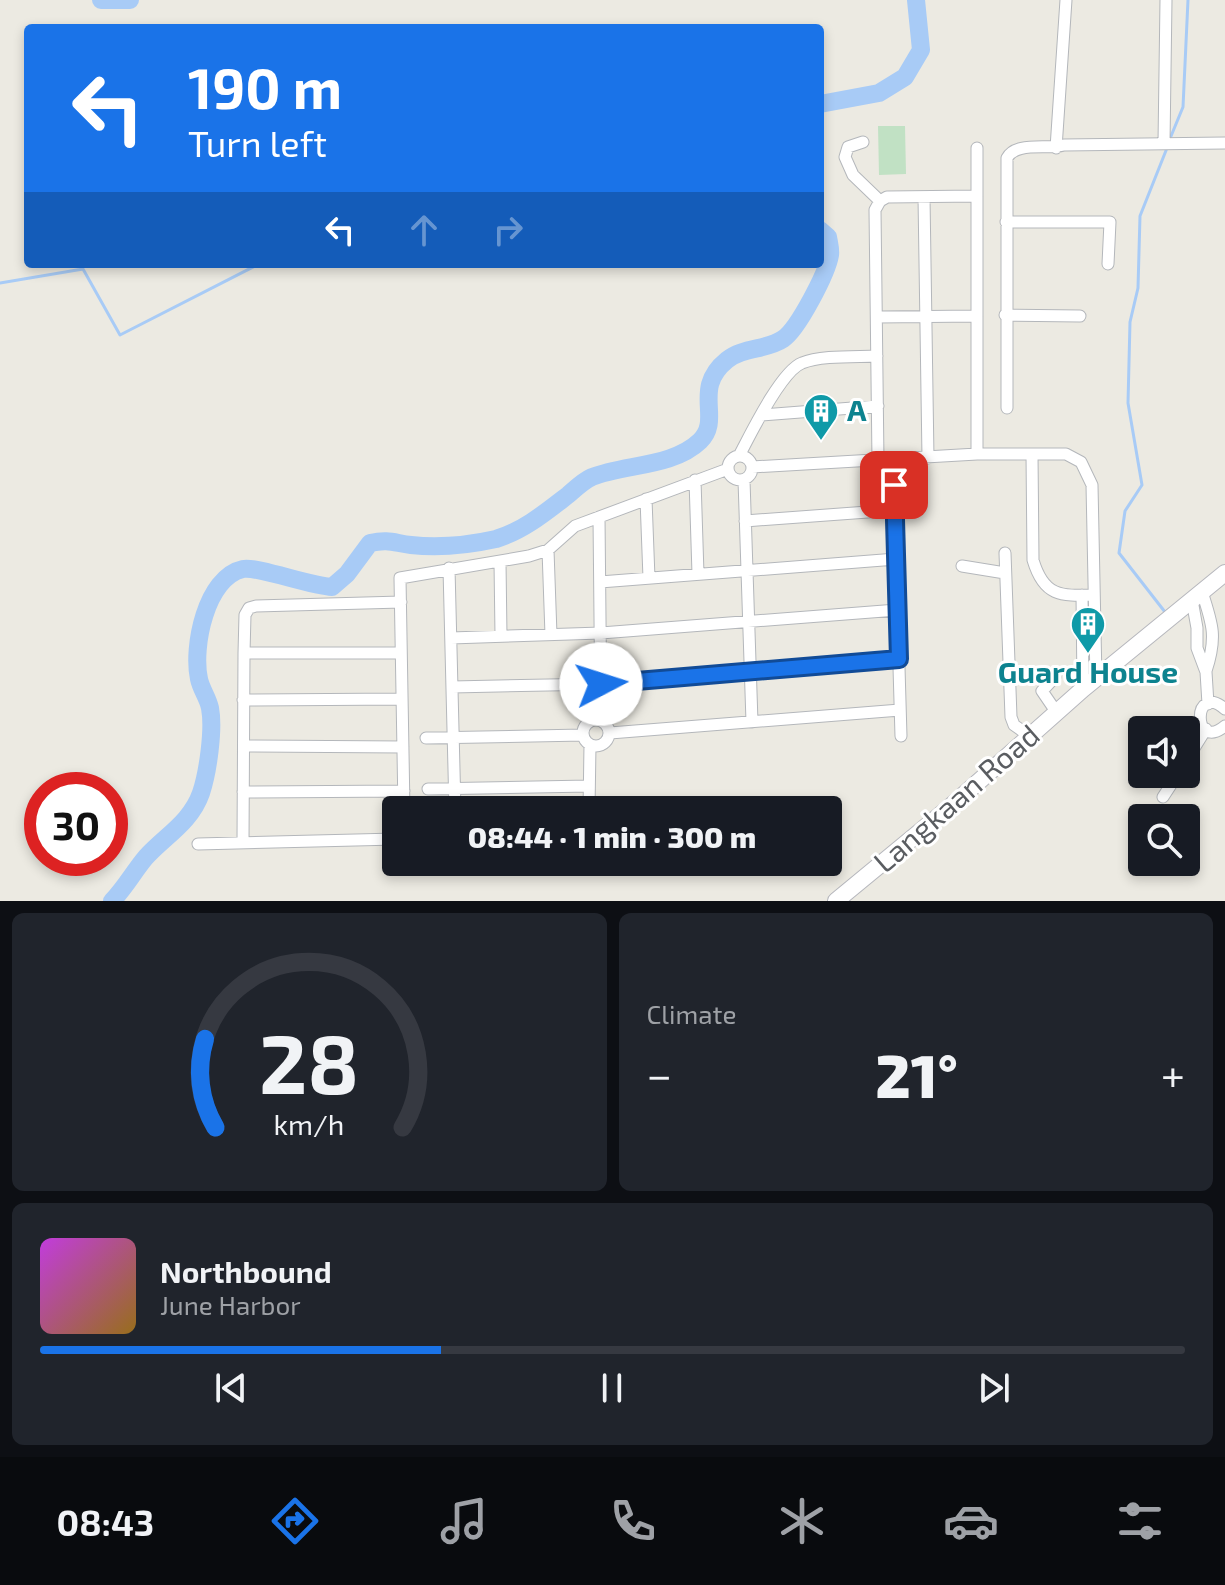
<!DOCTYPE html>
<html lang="en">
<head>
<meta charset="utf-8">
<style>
  :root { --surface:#171b24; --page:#20242c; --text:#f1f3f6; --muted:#9ea1a6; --line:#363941; --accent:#1a73e8 }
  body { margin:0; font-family:"Exo 2",sans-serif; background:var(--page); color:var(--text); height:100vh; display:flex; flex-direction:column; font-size:30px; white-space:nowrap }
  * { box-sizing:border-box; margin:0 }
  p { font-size:26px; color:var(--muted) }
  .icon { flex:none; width:44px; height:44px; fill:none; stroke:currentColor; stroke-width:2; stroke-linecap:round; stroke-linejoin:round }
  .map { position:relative; height:901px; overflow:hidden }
  .side { display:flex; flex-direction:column; gap:12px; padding:12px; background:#0d0f14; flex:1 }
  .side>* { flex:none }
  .banner { position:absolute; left:24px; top:24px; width:800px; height:244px; border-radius:8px; box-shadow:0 4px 12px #0003; background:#1a73e8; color:#fff; overflow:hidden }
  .fabs { position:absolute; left:1128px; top:716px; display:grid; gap:16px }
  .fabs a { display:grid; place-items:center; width:72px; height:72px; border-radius:8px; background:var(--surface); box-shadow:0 4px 12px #0003; font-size:40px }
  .speed { position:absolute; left:24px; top:772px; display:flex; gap:16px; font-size:40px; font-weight:700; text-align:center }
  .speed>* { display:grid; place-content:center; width:104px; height:104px; border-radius:50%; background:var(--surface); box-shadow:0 4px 12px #0003; line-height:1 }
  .speed .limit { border:12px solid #d22; background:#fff; color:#111 }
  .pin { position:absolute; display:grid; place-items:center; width:68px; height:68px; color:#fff; margin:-34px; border-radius:16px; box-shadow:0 4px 12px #0006 }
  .me { position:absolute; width:88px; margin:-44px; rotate:85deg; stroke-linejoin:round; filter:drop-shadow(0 0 6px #0008) }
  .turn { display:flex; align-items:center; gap:28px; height:168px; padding:0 32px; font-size:36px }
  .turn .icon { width:104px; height:104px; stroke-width:2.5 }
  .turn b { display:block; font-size:56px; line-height:68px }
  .lanes { display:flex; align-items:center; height:76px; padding:0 32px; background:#0003; justify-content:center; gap:40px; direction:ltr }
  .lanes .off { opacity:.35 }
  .big { font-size:60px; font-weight:800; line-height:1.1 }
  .side .tile { flex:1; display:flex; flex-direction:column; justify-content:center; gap:12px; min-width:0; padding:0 28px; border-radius:12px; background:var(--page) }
  .side .dial { align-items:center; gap:0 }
  .dial svg { height:208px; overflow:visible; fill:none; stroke:var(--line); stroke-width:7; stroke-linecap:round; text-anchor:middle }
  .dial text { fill:var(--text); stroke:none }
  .song { display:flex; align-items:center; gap:24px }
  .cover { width:96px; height:96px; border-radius:12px; background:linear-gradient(135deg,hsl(290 70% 55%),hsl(40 70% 35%)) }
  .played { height:8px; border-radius:4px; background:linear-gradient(90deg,var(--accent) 35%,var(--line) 35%) }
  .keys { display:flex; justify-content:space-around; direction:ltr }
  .heat { display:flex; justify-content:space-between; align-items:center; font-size:44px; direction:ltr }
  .side .tiles { flex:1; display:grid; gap:12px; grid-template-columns:1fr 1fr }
  .tile:last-child { grid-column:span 2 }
  .trip { position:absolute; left:382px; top:796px; width:460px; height:80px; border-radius:8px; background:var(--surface); box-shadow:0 4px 12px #0003; font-weight:800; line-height:80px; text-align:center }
  .tab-bar { display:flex; height:128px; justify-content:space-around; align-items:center; background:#090b0e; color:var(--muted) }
  .tab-bar .icon { width:56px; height:56px }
  .tab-bar .current { color:var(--accent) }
  .tab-bar b { font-size:36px; color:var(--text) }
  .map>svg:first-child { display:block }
  .green { fill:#c1e1c4 }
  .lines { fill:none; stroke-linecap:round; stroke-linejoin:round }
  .stream { stroke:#a8cbf6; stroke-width:3 }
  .river { stroke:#a8cbf6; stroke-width:18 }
  .street-casing { stroke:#b4b7bb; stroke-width:13 }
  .secondary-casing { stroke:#b6b7bd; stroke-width:18 }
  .street { stroke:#fff; stroke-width:11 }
  .secondary { stroke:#fff; stroke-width:16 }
  .route-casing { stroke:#114b97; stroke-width:20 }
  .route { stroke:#1a73e8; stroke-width:14 }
  .labels { text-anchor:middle; stroke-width:6; stroke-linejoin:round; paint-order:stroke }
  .culture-label { font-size:30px; font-weight:bold; fill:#0d838f; stroke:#fff; text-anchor:start }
  .street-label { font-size:30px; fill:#5a5d61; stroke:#fff }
</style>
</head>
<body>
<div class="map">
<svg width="1225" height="901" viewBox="0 0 1225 901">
  <rect width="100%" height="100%" fill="#eceae2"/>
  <path class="green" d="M878,126H905L906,174L879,175Z"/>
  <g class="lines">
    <path class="stream" d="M1169,141L1183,107L1188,0
      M0,283L83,269L120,335L259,264
      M1165,612L1119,553L1125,511L1142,485L1128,403L1130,322L1138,288L1140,216L1167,148"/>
    <path class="river" d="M101,0H130
      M820,104L879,93L905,77L921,50L916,0
      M112,901C125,888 134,871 146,857C165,836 191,822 201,793C208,772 214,729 210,708C208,698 201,689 199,679C192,647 206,577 243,569C257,566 310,586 332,587L347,574L370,543C389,539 394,543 411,545C438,548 469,545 496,539C523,531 546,512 568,495C575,489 583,481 592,477C625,464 673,467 700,441C723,419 691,389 727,360C743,347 767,350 783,339C798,329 827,273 830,255C831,250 829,243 828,237L820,230"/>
    <g class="street-casing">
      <path id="street" d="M863,142L848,147L845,157L853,175L880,201
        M1164,143L1166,0
        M1056,148L1066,0
        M924,197L928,458
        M1006,222H1110L1108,264
        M1005,315L1080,316
        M877,317L977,316
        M1007,408V158C1016,141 1047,150 1064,145L1225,143
        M761,415L878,406
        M977,454V148
        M1032,454L1033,560C1044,597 1061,596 1094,595
        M739,456C750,435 781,371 802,363C821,355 856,357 877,356
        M728 468a12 12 0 1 1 24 0a12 12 0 1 1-24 0Z
        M893,460L901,736
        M878,461L875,210L880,201L887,197L977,196
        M752,467L977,454H1066L1081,462L1092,485L1096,679
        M695,480L698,574
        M744,480L752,722
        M646,499L649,578
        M599,517L601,720
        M745,521L895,510
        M548,550L551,635
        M1005,553L1011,717L1014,725L1031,737
        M500,562L501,636
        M962,566L1005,573
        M449,568L455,810
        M600,582L896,559
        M1202,592C1213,625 1217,638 1206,671
        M1082,595L1083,689
        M1192,600L1197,628V648L1206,672L1208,704
        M451,638L601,633L897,610
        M244,653H401
        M1055,677L1042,691L1057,713
        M452,687L601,684L899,659
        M243,700L402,699
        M1225,709C1192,681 1192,753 1225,726
        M583 733a13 13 0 1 1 26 0a13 13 0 1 1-26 0Z
        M610,733L900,710
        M426,738L583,735
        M244,746L403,747
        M1186,761L1206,729
        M428,789L589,786
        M243,792L404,791
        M1163,797L1178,774
        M404,810L400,578L529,556L548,550L575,526L728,469
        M589,810L590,745
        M243,843L244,653L245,615L249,608L256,606L401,602
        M198,844L396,839"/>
    </g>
    <g class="secondary-casing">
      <path id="secondary" d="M836,901L950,807L1083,689L1225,573"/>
    </g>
    <use href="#street" class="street"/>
    <use href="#secondary" class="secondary"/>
  </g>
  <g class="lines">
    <g class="route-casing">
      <path id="route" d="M601,684L899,659L894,485"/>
    </g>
    <use href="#route" class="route"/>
  </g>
  <defs>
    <g id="building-pin" transform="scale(1.8)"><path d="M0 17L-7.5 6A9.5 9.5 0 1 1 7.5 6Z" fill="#0f9aa8" stroke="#fff"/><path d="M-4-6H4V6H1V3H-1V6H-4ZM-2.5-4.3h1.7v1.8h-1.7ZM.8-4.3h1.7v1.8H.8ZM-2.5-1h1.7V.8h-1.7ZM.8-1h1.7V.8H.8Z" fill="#fff"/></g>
  </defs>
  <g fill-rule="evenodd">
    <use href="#building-pin" x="821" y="411"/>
    <use href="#building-pin" x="1088" y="624"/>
  </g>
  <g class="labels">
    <g class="culture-label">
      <text x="847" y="421">A</text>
      <text x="1088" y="683" text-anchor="middle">Guard House</text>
    </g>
    <g class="street-label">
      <text transform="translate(957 799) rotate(-41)" y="10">Langkaan Road</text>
    </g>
  </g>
</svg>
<div class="fabs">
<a><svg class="icon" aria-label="sound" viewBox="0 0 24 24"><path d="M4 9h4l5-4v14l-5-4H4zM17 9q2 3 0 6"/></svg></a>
<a><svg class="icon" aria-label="search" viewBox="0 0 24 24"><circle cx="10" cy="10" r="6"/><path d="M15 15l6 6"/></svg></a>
</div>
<div class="speed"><div class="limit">30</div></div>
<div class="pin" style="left:894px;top:485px;background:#d93025"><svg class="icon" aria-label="arrive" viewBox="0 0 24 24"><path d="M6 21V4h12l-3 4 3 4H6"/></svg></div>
<svg class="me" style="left:601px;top:684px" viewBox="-20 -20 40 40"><circle r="19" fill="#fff"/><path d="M0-13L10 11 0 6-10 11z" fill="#1a73e8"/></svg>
<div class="trip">08:44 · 1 min · 300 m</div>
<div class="banner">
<div class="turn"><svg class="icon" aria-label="left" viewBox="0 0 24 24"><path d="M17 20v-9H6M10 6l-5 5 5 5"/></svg><div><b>190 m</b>Turn left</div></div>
<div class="lanes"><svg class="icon" aria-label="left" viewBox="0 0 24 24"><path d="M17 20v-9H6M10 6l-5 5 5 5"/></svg><svg class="icon off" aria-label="ahead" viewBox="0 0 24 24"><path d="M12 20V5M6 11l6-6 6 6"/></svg><svg class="icon off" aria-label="right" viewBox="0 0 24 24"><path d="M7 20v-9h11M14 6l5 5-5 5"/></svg></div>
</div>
</div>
<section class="side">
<div class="tiles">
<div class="tile dial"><svg viewBox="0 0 100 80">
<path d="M14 69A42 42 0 1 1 86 69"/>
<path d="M14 69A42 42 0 0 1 10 35" stroke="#1a73e8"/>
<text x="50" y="56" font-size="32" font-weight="700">28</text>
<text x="50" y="72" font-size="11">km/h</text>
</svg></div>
<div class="tile"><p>Climate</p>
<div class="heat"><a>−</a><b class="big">21°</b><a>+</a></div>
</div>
<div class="tile">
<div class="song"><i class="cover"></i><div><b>Northbound</b><p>June Harbor</p></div></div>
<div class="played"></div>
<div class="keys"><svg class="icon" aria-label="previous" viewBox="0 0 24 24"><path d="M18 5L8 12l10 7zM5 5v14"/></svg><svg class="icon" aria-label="pause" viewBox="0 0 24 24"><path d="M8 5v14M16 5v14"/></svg><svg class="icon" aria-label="next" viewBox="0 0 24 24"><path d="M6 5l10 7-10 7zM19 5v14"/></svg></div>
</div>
</div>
</section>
<nav class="tab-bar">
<b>08:43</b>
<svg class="icon current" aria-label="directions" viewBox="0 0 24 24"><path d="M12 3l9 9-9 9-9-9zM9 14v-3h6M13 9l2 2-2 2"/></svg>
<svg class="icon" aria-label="music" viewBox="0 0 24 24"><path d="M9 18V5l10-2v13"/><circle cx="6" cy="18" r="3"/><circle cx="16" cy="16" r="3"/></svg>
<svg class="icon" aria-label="phone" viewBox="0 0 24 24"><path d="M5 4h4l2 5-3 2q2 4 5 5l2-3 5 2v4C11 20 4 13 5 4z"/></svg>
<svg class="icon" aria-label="climate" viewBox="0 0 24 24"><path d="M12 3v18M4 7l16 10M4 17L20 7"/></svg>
<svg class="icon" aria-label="car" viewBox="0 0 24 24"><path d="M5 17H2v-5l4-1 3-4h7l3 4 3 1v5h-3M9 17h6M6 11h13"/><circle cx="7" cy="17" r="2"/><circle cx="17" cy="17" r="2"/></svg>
<svg class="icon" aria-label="filters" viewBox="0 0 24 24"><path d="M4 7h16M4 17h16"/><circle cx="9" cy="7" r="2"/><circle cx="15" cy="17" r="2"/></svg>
</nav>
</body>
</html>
